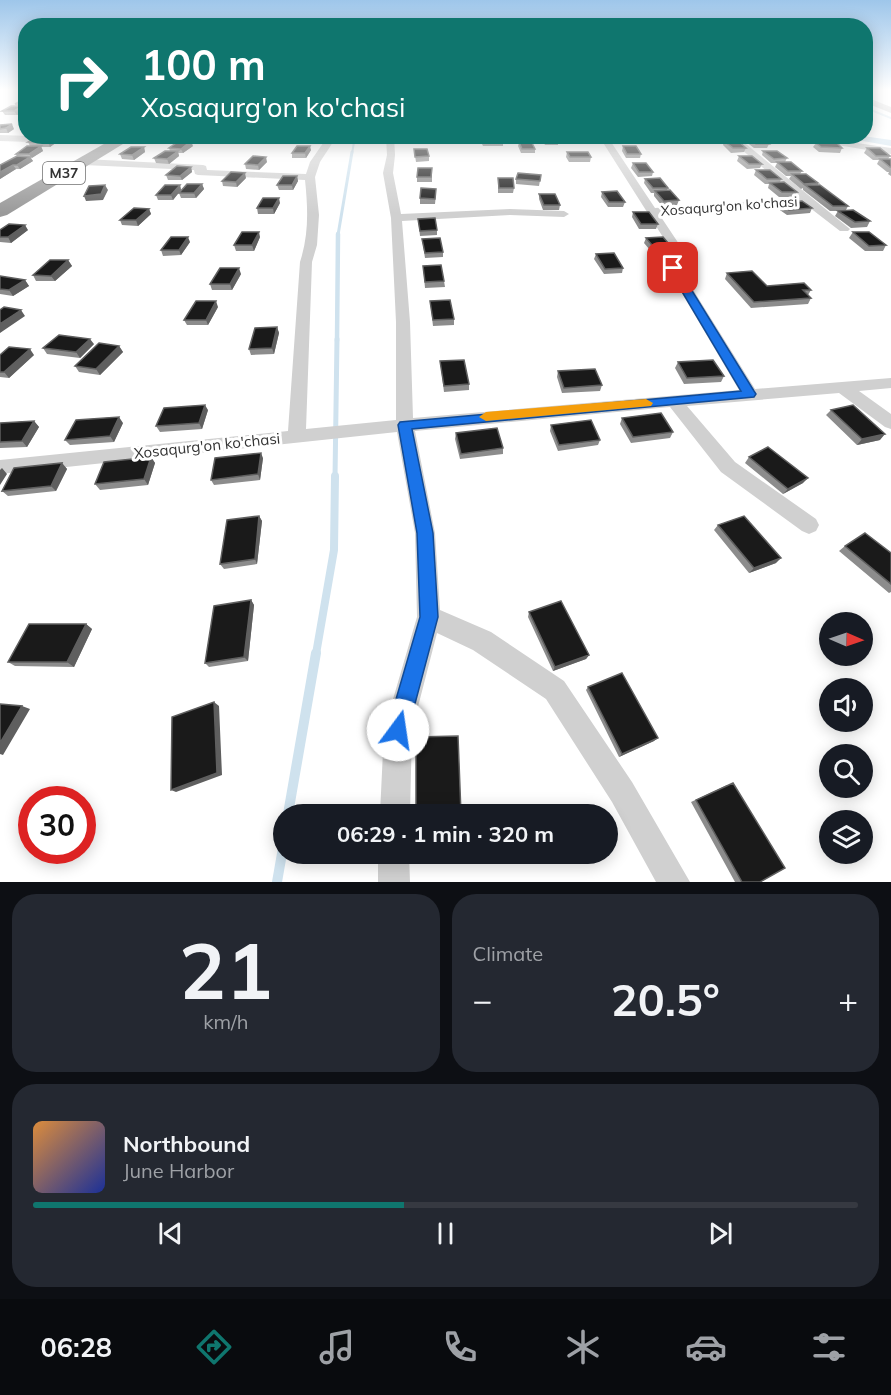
<!DOCTYPE html>
<html lang="en">
<head>
<meta charset="utf-8">
<style>
  :root { --surface:#171b24; --page:#242831; --text:#f1f3f6; --muted:#9ea1a6; --line:#363941; --accent:#0f766e }
  body { margin:0; font-family:Mulish,sans-serif; background:var(--page); color:var(--text); height:100vh; display:flex; flex-direction:column; font-size:22px; white-space:nowrap }
  * { box-sizing:border-box; margin:0 }
  p { font-size:20px; color:var(--muted) }
  .icon { flex:none; width:33px; height:33px; fill:none; stroke:currentColor; stroke-width:2; stroke-linecap:round; stroke-linejoin:round }
  .map { position:relative; height:882px; overflow:hidden }
  .panel { display:flex; flex-direction:column; gap:12px; padding:12px; background:#0d0f14; flex:1 }
  .panel>* { flex:none }
  .guide { position:absolute; left:18px; top:18px; width:855px; height:126px; border-radius:24px; box-shadow:0 3px 15px #0003; background:#0f766e; color:#fff; overflow:hidden }
  .needle { width:39px; rotate:92deg }
  .tools { position:absolute; left:819px; top:612px; display:grid; gap:12px }
  .tools a { display:grid; place-items:center; width:54px; height:54px; border-radius:50%; background:var(--surface); box-shadow:0 3px 15px #0003; font-size:30px }
  .speed { position:absolute; left:18px; top:786px; display:flex; gap:12px; font-size:30px; font-weight:700; text-align:center }
  .speed>* { display:grid; place-content:center; width:78px; height:78px; border-radius:50%; background:var(--surface); box-shadow:0 3px 15px #0003; line-height:1 }
  .speed .limit { border:9px solid #d22; background:#fff; color:#111 }
  .pin { position:absolute; display:grid; place-items:center; width:51px; height:51px; color:#fff; margin:-26px; border-radius:12px; box-shadow:0 3px 9px #0006 }
  .me { position:absolute; width:66px; margin:-33px; rotate:14deg; stroke-linejoin:round; filter:drop-shadow(0 0 4px #0008) }
  .turn { display:flex; align-items:center; gap:21px; height:126px; padding:0 24px; font-size:27px }
  .turn .icon { width:78px; height:78px; stroke-width:2.5 }
  .turn b { display:block; font-size:42px; line-height:51px }
  .big { font-size:45px; font-weight:700; line-height:1.1 }
  .panel .card { flex:1; display:flex; flex-direction:column; justify-content:center; gap:9px; min-width:0; padding:0 21px; border-radius:24px; background:var(--page) }
  .panel .dial { align-items:center; gap:0 }
  .dial b { font-size:78px; line-height:1 }
  .song { display:flex; align-items:center; gap:18px }
  .cover { width:72px; height:72px; border-radius:9px; background:linear-gradient(135deg,hsl(30 70% 55%),hsl(230 70% 35%)) }
  .played { height:6px; border-radius:3px; background:linear-gradient(90deg,var(--accent) 45%,var(--line) 45%) }
  .keys { display:flex; justify-content:space-around; direction:ltr }
  .heat { display:flex; justify-content:space-between; align-items:center; font-size:33px; direction:ltr }
  .panel .tiles { flex:1; display:grid; gap:12px; grid-template-columns:1fr 1fr }
  .card:last-child { grid-column:span 2 }
  .trip { position:absolute; left:273px; top:804px; width:345px; height:60px; border-radius:30px; background:var(--surface); box-shadow:0 3px 15px #0003; font-weight:700; line-height:60px; text-align:center }
  .menu { display:flex; height:96px; justify-content:space-around; align-items:center; background:#090b0e; color:var(--muted) }
  .menu .icon { width:42px; height:42px }
  .menu .selected { color:var(--accent) }
  .menu b { font-size:27px; color:var(--text) }
  .map>svg:first-child { display:block }
  .lines { fill:none; stroke-linecap:round; stroke-linejoin:round }
  .stream-far5 { stroke:#cfe2ee; stroke-width:2 }
  .stream-far4 { stroke:#cfe2ee; stroke-width:3 }
  .stream-far3 { stroke:#cfe2ee; stroke-width:4.5 }
  .stream-far2 { stroke:#cfe2ee; stroke-width:5 }
  .stream-far1 { stroke:#cfe2ee; stroke-width:8 }
  .stream { stroke:#cfe2ee; stroke-width:10 }
  .canal { fill:#cfe2ee; fill-rule:evenodd }
  .street { fill:#d0d0d0; fill-rule:evenodd }
  .secondary { fill:#bdbdbd; fill-rule:evenodd }
  .highway { fill:#9a9a9a; fill-rule:evenodd }
  .wall { fill:#8c8c8c }
  .shaded-wall { fill:#5f5f5f }
  .building { fill:#1a1a1a; stroke:#5f5f5f; stroke-width:1.5 }
  .route { fill:#1a73e8; stroke:#114b97; stroke-width:1.5 }
  .slow { fill:#f59e0b }
  .labels { text-anchor:middle; stroke-width:6; stroke-linejoin:round; paint-order:stroke }
  .shield { fill:#fff; stroke:#707070; stroke-width:1.5 }
  .shield-label { font-size:14px; font-weight:bold; fill:#333 }
  .far-street-label { font-size:14px; fill:#333; stroke:#fff }
  .street-label { font-size:15px; fill:#333; stroke:#fff }
</style>
</head>
<body>
<div class="map">
<svg width="891" height="882" viewBox="0 0 891 882">
  <rect width="100%" height="100%" fill="#fff"/>
  <g class="lines">
    <path class="stream-far5" d="M866,108L891,118
      M352,154L355,136"/>
    <path class="stream-far4" d="M338,235L352,152"/>
    <path class="stream-far3" d="M337,341L338,234"/>
    <path class="stream-far2" d="M335,477L337,339"/>
    <path class="stream-far1" d="M316,654L334,550L335,476"/>
    <path class="stream" d="M288,814L316,653
      M277,882L284,842"/>
    <path class="canal" d="M835,136H863L891,140V146Z"/>
    <path class="street" d="M0,135L120,139L124,142L120,145L0,141Z
      M328,136H337L320,162L315,177L319,215L317,245L312,262L306,429L396,420V322L391,218L383,173L387,155L386,136H394L395,155L393,173L401,214L510,209L564,211L569,214L564,217L510,215L402,221L410,322L413,418L739,390L667,268L669,265L680,264L602,141L603,139H609L655,208L798,198L726,136H736L850,229L848,231H840L805,204L659,214L695,268L693,271L682,272L755,389L891,378V388L859,391L891,414V429L885,427L839,393L687,406L735,462L816,519L819,525L816,531L809,534L802,531L721,472L670,407L415,431L435,533L440,610L491,632L564,681L632,782L690,882H656L612,802L546,699L473,650L437,633L412,730L410,814H380L384,730L417,617L415,533L397,432L0,474V460L288,431L300,262C309,234 308,209 305,180L198,175L195,174L194,170L84,165L79,162L84,159L203,165L206,166L207,170L306,174L310,162Z
      M522,136H530L532,140L525,142Z
      M784,136H809L891,148V154Z
      M378,854H409L410,882H378Z"/>
    <path class="secondary" d="M866,97L891,107V113L866,103Z"/>
    <path class="highway" d="M118,136H136L7,215L0,217V203Z"/>
  </g>
  <path class="wall" d="M26,99V108H24L25,110L17,115H5L2,111L17,106L15,104Z
    M0,125L14,129L8,133H0Z
    M153,136H172L166,140H154Z
    M297,136L291,142H279L278,137Z
    M421,136H434L433,142H421Z
    M541,136L558,140V145H545L541,138Z
    M702,136H717L716,138H704Z
    M481,137L503,141V146H483L481,142Z
    M747,137L769,144L767,148H754L745,141Z
    M724,141L746,148L744,152L731,153L723,145Z
    M28,142H57L50,147H41L43,151L31,158L33,161L20,169H16L0,179V165L17,156L16,154L30,146Z
    M519,142L535,149V153H521L518,146Z
    M816,143L842,148L840,153L819,152L813,147Z
    M193,146L183,153H178L179,156L169,164L156,163L154,158L170,151L169,148Z
    M623,146L641,154L640,158H626L622,151Z
    M144,147L145,152L134,160L122,159L120,154Z
    M867,148L890,156L888,159H891V176L888,174L889,172H887L877,164L879,160H873L864,153Z
    M414,149L429,156V161L416,162Z
    M311,150L306,158H292V153Z
    M763,151L787,158L785,162L802,171L800,174L818,183V185L848,206L846,210L870,221L867,227L851,228L835,216L838,211H830L803,190V188L801,189L789,179L791,176H786L775,167L777,163H771L762,155Z
    M567,152L591,157L590,162H569L566,157Z
    M739,156L762,164L760,168L747,169L737,161Z
    M267,162L259,170L246,169L245,164Z
    M633,163L653,172L652,176L638,177L631,168Z
    M191,167L192,172L182,180H168L166,175Z
    M432,168V182H417V177Z
    M756,170L781,179L780,182L797,192L794,197H779L768,188L769,184H765L754,175Z
    M541,175L539,186L516,184V179Z
    M297,176L298,181L293,190H279L277,185Z
    M246,178L237,187L223,186L222,181Z
    M498,178L514,188L513,193H498Z
    M645,179L668,188L667,190L679,200L677,205L662,206L654,196V193H651L644,183Z
    M202,184L204,189L196,198H181L179,193Z
    M180,185L181,190L173,200H158L156,195Z
    M602,192L625,202L623,207H608L601,197Z
    M436,194L435,204H420V198Z
    M539,194L560,205L559,210H543L539,199Z
    M280,203L274,214H258L257,208Z
    M780,203L812,208L810,213L787,215L777,208Z
    M149,209L151,214L138,226L122,225L120,220Z
    M633,212L658,224L656,229H639L632,217Z
    M418,219L437,230V235L420,236Z
    M0,230H28L11,243L0,242Z
    M853,232L886,245L883,251H865L849,238Z
    M260,237L254,251H236L234,245Z
    M646,238L674,250L672,256H655L644,243Z
    M422,239L443,252V257L425,258Z
    M190,242L181,255L163,256L161,250Z
    M596,254L623,268L622,273L604,274L594,259Z
    M68,260L72,266L55,281H36L33,275Z
    M423,266L444,281L445,287L425,288Z
    M727,273L767,286L811,290L808,295L811,298L808,304L751,308L725,279Z
    M241,274L232,290H212L210,284Z
    M0,276L25,280L29,286L13,296L0,294Z
    M430,301L454,319V325L433,326Z
    M218,307L208,325H187L184,320Z
    M277,327L279,333L274,354L251,355L249,349Z
    M94,344L80,358L47,354L43,348Z
    M119,346L123,352L100,375L79,372L75,366Z
    M0,355H34L9,378L0,377Z
    M440,361L469,384V390L444,392Z
    M678,362L724,376L721,382L684,384L675,368Z
    M558,371L602,385L600,391L562,393L557,377Z
    M208,410L202,429L160,432L156,426Z
    M831,410L880,440L857,445L826,415Z
    M622,418L673,432L670,438L631,443L620,424Z
    M34,421L39,427L27,447L0,448V423Z
    M123,423L114,442L70,445L65,440Z
    M551,425L600,440L598,445L558,451L550,431Z
    M456,433L503,448V454L460,459L455,439Z
    M151,457L155,463L148,485L100,490L95,484Z
    M749,457L803,483L783,494L745,463Z
    M263,458L260,480L214,485L211,480Z
    M62,463L67,469L56,491L8,496L2,491Z
    M259,516L262,521L257,564L224,569L220,564Z
    M718,525L776,563L749,573L714,530Z
    M845,546L891,553V592L889,593L839,551Z
    M251,600L254,605L248,661L209,667L205,663Z
    M529,612L589,655L586,659L553,671L528,617Z
    M86,624L92,629L74,667L15,666L8,662Z
    M588,687L654,741L619,757L586,690Z
    M727,785L760,882H735L691,802Z"/>
  <path class="shaded-wall" d="M23,106L25,110L17,115L14,111Z
    M12,124L14,129L8,133L6,128Z
    M165,136H172L166,140Z
    M292,136H297L291,142L290,138Z
    M54,137L57,142L50,147L48,142Z
    M191,141L193,146L183,153L181,149Z
    M41,146L43,151L32,158L29,154Z
    M310,146L311,150L306,158L305,153Z
    M144,147L145,152L134,160L132,155Z
    M178,151L179,156L169,164L167,159Z
    M30,157L33,161L20,169L17,165Z
    M266,157L267,162L259,170L258,165Z
    M13,165L16,169L0,179V172Z
    M191,167L192,172L182,180L180,176Z
    M245,173L246,178L237,187L236,182Z
    M297,176L298,181L293,190L292,185Z
    M202,184L204,189L196,198L194,193Z
    M105,185L108,190L103,200L86,201L84,196Z
    M180,185L181,190L173,200L171,195Z
    M279,198L280,203L274,214L273,208Z
    M149,209L151,214L138,226L136,220Z
    M25,225L28,230L11,243L8,237Z
    M259,232L260,237L254,251L252,245Z
    M188,237L190,242L181,255L179,250Z
    M68,260L72,266L55,281L51,276Z
    M239,268L241,274L232,290L230,284Z
    M25,280L29,286L13,296L9,290Z
    M216,301L218,307L208,325L206,320Z
    M21,310L25,316L0,333V324Z
    M277,327L279,333L274,354L272,348Z
    M90,339L94,344L80,358L76,352Z
    M119,346L123,352L100,375L96,369Z
    M30,349L34,355L9,378L4,372Z
    M205,405L208,410L202,429L199,423Z
    M119,417L123,423L114,442L110,436Z
    M34,421L39,427L27,447L22,441Z
    M885,434L880,440L857,445L862,439Z
    M261,453L263,458L260,480L258,474Z
    M151,457L155,463L148,485L144,479Z
    M62,463L67,469L56,491L51,486Z
    M2,468L7,474L0,485V470Z
    M808,478L803,483L783,494L788,489Z
    M259,516L262,521L257,564L255,559Z
    M781,558L776,563L749,573L754,568Z
    M251,600L254,605L248,661L244,657Z
    M86,624L92,629L74,667L67,662Z
    M589,655L586,659L553,671L555,667Z
    M214,702L219,706L222,775L176,792L171,790Z
    M22,706L30,709L3,755L0,754V743Z
    M658,738L654,741L619,757L622,754Z"/>
  <path class="building" d="M24,99H26V103L15,104Z
    M11,106H23L14,111H2Z
    M12,124L6,128L0,129V125Z
    M279,136H292L290,138L278,137Z
    M421,136H433V138H420Z
    M543,136H556L558,140H546Z
    M54,137L48,142H28L35,138Z
    M481,137H501L503,141L483,142Z
    M747,137H759L769,144H756Z
    M737,140L746,148H733L724,141Z
    M179,141H191L181,149L169,148Z
    M531,141L535,149H522L519,142Z
    M816,143H837L842,148L821,147Z
    M27,146H41L29,154H16Z
    M297,146H310L305,153H292Z
    M623,146H636L641,154H627Z
    M131,147H144L132,155L120,154Z
    M867,148H880L890,156H876Z
    M414,149H427L429,156L415,157Z
    M165,151H178L167,159L154,158Z
    M763,151H777L787,158L774,159Z
    M567,152H588L591,157H570Z
    M17,156L30,157L17,165H13L0,172V165Z
    M253,156L266,157L258,165L245,164Z
    M739,156H752L762,164H749Z
    M880,159H891V167H890Z
    M777,162H791L802,171H788Z
    M633,163H646L653,172H639Z
    M177,166L191,167L180,176L166,175Z
    M418,168H432L431,177H417Z
    M756,170H770L781,179H767Z
    M231,172L245,173L236,182L222,181Z
    M518,173L541,175L540,181L516,179Z
    M792,174H806L818,183L804,184Z
    M283,176H297L292,185H277Z
    M498,178H513L514,188H499Z
    M660,178L668,188H653L645,179Z
    M784,182L797,192H782L770,183Z
    M187,184H202L194,193H179Z
    M105,185L101,194L84,196L89,186Z
    M165,185H180L171,195H156Z
    M805,185H820L848,206H833Z
    M421,188L436,189L435,199L420,198Z
    M670,190L679,200L664,201L655,191Z
    M617,191L625,202H609L602,192Z
    M539,194H555L560,205H544Z
    M263,198H279L273,208H257Z
    M802,201L812,208L789,210L780,203Z
    M134,208L149,209L136,220H120Z
    M853,210L870,221L855,222L838,211Z
    M633,212H649L658,224H641Z
    M435,218L437,230L420,231L418,219Z
    M9,224L25,225L8,237H0V230Z
    M242,232H259L252,245H234Z
    M853,232H869L886,245L869,246Z
    M171,237H188L179,250H161Z
    M663,237L674,250L657,251L646,238Z
    M440,238L443,252L425,253L422,239Z
    M614,253L623,268L605,269L596,254Z
    M50,260H68L51,276L33,275Z
    M441,265L444,281L425,282L423,266Z
    M220,268H239L230,284H210Z
    M752,271L767,286L804,283L811,290H803L811,298L754,302L727,273Z
    M0,276L25,280L9,290L0,289Z
    M450,300L454,319L433,320L430,301Z
    M196,301H216L206,320H184Z
    M4,307L21,310L0,324V310Z
    M277,327L272,348L249,349L255,328Z
    M59,335L90,339L76,352L43,348Z
    M99,343L119,346L96,369L75,366Z
    M9,347L30,349L4,372H0V355Z
    M464,360L469,384L444,386L440,361Z
    M713,360L724,376L687,378L678,362Z
    M595,369L602,385L564,388L558,371Z
    M205,405L199,423L156,426L164,408Z
    M853,405L885,434L862,439L831,410Z
    M661,413L673,432L633,437L622,418Z
    M119,417L110,436L65,440L76,420Z
    M591,420L600,440L559,445L551,425Z
    M34,421L22,441L0,442V423Z
    M497,428L503,448L461,454L456,433Z
    M768,447L808,478L788,489L749,457Z
    M261,453L258,474L211,480L215,458Z
    M151,457L144,479L95,484L104,462Z
    M62,463L51,486L2,491L14,468Z
    M259,516L255,559L220,564L227,520Z
    M744,516L781,558L754,568L718,525Z
    M865,533L891,553V584L845,546Z
    M251,600L244,657L205,663L214,606Z
    M561,601L589,655L555,667L529,612Z
    M29,624H86L67,662H8Z
    M622,673L658,738L622,754L588,687Z
    M214,702L217,773L171,790L172,717Z
    M0,704L22,706L0,743Z
    M458,736L461,814H416V737Z
    M733,783L785,868L760,882H742L696,800Z"/>
  <linearGradient id="sky" x2="0" y2="1"><stop stop-color="#9ec6ea"/><stop offset="0.42" stop-color="#fff"/><stop offset="1" stop-color="#fff" stop-opacity="0"/></linearGradient>
  <rect width="891" height="213" fill="url(#sky)"/>
  <path class="route" d="M673,265L678,268L754,391L756,394L754,397L412,429L433,533L438,617L408,730L405,737L398,740L391,737L387,730L420,617L417,533L398,425L400,422L741,391L668,268Z"/>
  <path class="slow" d="M646,399L653,403L651,406L486,421L479,417L486,412Z"/>
  <g class="labels">
    <rect class="shield" x="43" y="162" width="42" height="22" rx="4.5"/>
    <g class="shield-label">
      <text x="64" y="178">M37</text>
    </g>
    <g class="far-street-label">
      <text transform="translate(729 206) rotate(-4)" y="5">Xosaqurg'on ko'chasi</text>
    </g>
    <g class="street-label">
      <text transform="translate(207 446) rotate(-6)" y="5">Xosaqurg'on ko'chasi</text>
    </g>
  </g>
</svg>
<div class="tools">
<a><svg class="needle" viewBox="-14 -14 28 28"><path d="M0-13l5 13h-10z" fill="#e53935"/><path d="M0 13l5-13h-10z" fill="#9ea1a6"/></svg></a>
<a><svg class="icon" aria-label="sound" viewBox="0 0 24 24"><path d="M4 9h4l5-4v14l-5-4H4zM17 9q2 3 0 6"/></svg></a>
<a><svg class="icon" aria-label="search" viewBox="0 0 24 24"><circle cx="10" cy="10" r="6"/><path d="M15 15l6 6"/></svg></a>
<a><svg class="icon" aria-label="layers" viewBox="0 0 24 24"><path d="M12 4l9 5-9 5-9-5zM3 14l9 5 9-5"/></svg></a>
</div>
<div class="speed"><div class="limit">30</div></div>
<div class="pin" style="left:673px;top:268px;background:#d93025"><svg class="icon" aria-label="arrive" viewBox="0 0 24 24"><path d="M6 21V4h12l-3 4 3 4H6"/></svg></div>
<svg class="me" style="left:398px;top:730px" viewBox="-20 -20 40 40"><circle r="19" fill="#fff"/><path d="M0-13L10 11 0 6-10 11z" fill="#1a73e8"/></svg>
<div class="trip">06:29 · 1 min · 320 m</div>
<div class="guide">
<div class="turn"><svg class="icon" aria-label="right" viewBox="0 0 24 24"><path d="M7 20v-9h11M14 6l5 5-5 5"/></svg><div><b>100 m</b>Xosaqurg'on ko'chasi</div></div>
</div>
</div>
<section class="panel">
<div class="tiles">
<div class="card dial"><b>21</b><p>km/h</p></div>
<div class="card"><p>Climate</p>
<div class="heat"><a>−</a><b class="big">20.5°</b><a>+</a></div>
</div>
<div class="card">
<div class="song"><i class="cover"></i><div><b>Northbound</b><p>June Harbor</p></div></div>
<div class="played"></div>
<div class="keys"><svg class="icon" aria-label="previous" viewBox="0 0 24 24"><path d="M18 5L8 12l10 7zM5 5v14"/></svg><svg class="icon" aria-label="pause" viewBox="0 0 24 24"><path d="M8 5v14M16 5v14"/></svg><svg class="icon" aria-label="next" viewBox="0 0 24 24"><path d="M6 5l10 7-10 7zM19 5v14"/></svg></div>
</div>
</div>
</section>
<nav class="menu">
<b>06:28</b>
<svg class="icon selected" aria-label="directions" viewBox="0 0 24 24"><path d="M12 3l9 9-9 9-9-9zM9 14v-3h6M13 9l2 2-2 2"/></svg>
<svg class="icon" aria-label="music" viewBox="0 0 24 24"><path d="M9 18V5l10-2v13"/><circle cx="6" cy="18" r="3"/><circle cx="16" cy="16" r="3"/></svg>
<svg class="icon" aria-label="phone" viewBox="0 0 24 24"><path d="M5 4h4l2 5-3 2q2 4 5 5l2-3 5 2v4C11 20 4 13 5 4z"/></svg>
<svg class="icon" aria-label="climate" viewBox="0 0 24 24"><path d="M12 3v18M4 7l16 10M4 17L20 7"/></svg>
<svg class="icon" aria-label="car" viewBox="0 0 24 24"><path d="M5 17H2v-5l4-1 3-4h7l3 4 3 1v5h-3M9 17h6M6 11h13"/><circle cx="7" cy="17" r="2"/><circle cx="17" cy="17" r="2"/></svg>
<svg class="icon" aria-label="filters" viewBox="0 0 24 24"><path d="M4 7h16M4 17h16"/><circle cx="9" cy="7" r="2"/><circle cx="15" cy="17" r="2"/></svg>
</nav>
</body>
</html>
